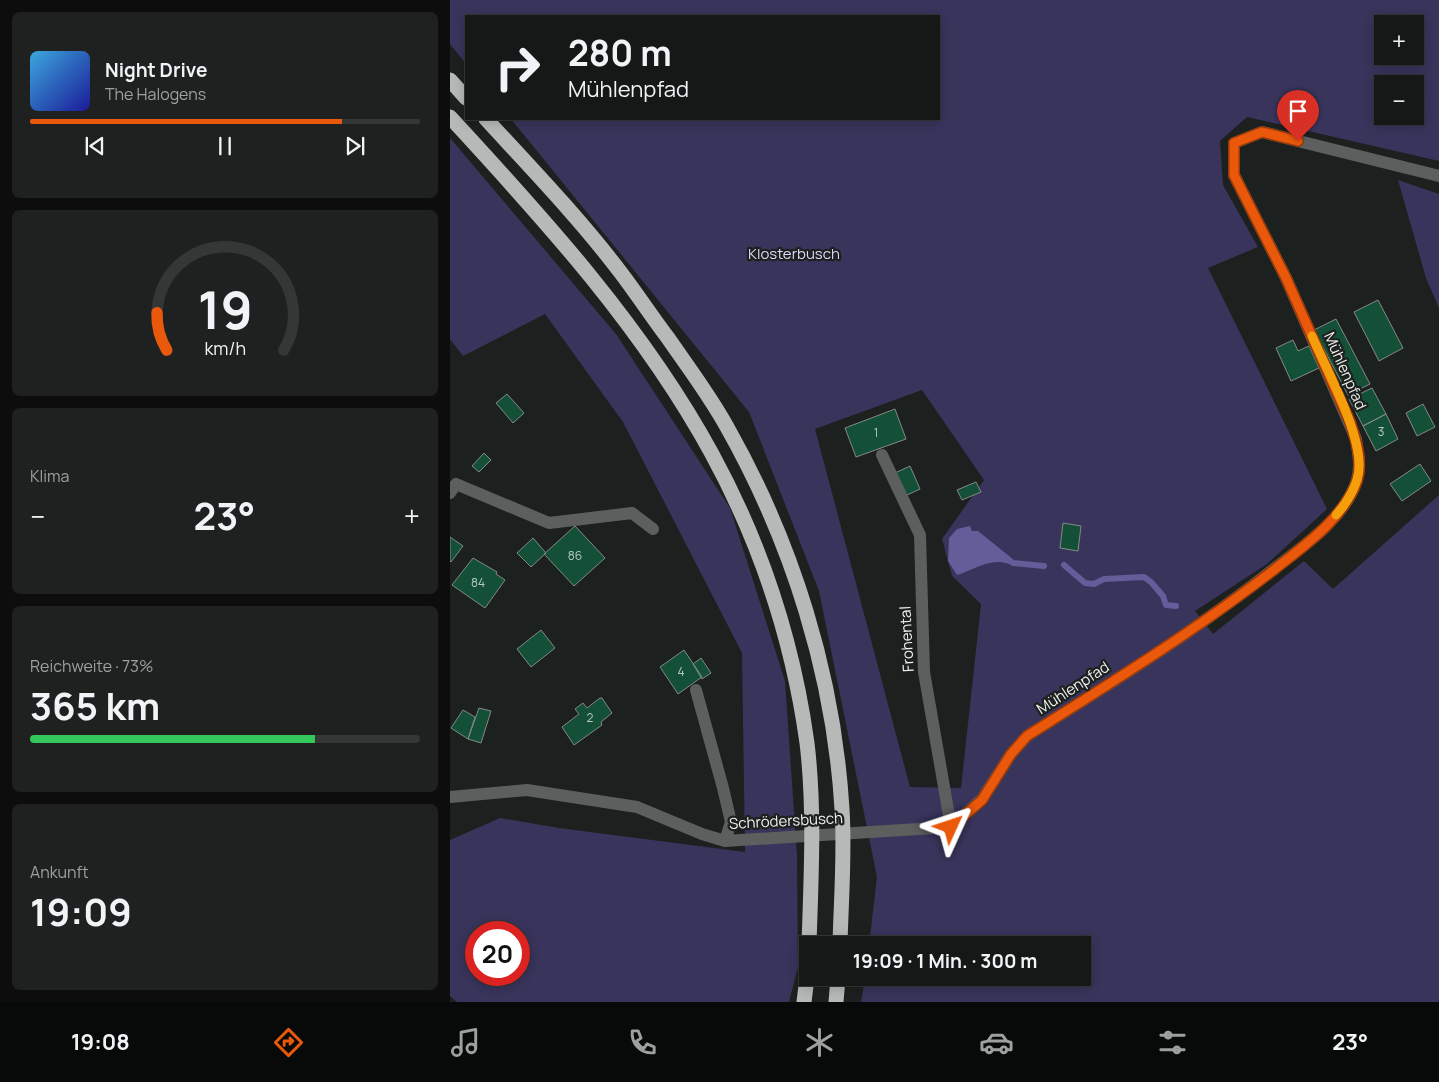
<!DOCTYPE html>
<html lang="de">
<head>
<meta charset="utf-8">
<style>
  :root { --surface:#151816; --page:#1e211f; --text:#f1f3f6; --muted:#9da0a1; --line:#343735; --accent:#ea580c }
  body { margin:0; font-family:Manrope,sans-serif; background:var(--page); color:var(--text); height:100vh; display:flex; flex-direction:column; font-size:19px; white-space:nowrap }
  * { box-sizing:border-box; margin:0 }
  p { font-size:16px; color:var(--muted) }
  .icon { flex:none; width:28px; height:28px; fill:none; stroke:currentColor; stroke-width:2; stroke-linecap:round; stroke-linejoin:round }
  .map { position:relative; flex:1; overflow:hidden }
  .side { display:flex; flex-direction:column; gap:12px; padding:12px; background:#0c0d0c; width:450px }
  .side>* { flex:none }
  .guide { position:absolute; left:15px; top:15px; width:475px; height:105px; border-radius:0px; box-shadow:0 2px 12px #0003,0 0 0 1px var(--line); background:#151816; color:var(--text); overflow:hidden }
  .fabs { position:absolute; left:924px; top:15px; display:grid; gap:10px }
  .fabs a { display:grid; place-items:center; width:50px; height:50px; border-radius:0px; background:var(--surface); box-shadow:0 2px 12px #0003,0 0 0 1px var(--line); font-size:25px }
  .speed { position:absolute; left:15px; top:921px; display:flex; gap:10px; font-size:25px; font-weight:700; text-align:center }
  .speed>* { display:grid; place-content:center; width:65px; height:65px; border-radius:50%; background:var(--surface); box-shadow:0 2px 12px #0003,0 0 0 1px var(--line); line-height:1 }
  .speed .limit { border:8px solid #d22; background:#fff; color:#111 }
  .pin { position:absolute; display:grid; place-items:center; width:42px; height:42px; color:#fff; margin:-51px -21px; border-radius:50% 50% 50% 0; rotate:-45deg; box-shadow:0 0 5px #0007 }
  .pin .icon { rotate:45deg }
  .me { position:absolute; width:55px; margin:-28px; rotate:48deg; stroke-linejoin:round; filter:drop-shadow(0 0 4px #0008) }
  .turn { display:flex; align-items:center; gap:18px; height:105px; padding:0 20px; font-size:22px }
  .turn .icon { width:65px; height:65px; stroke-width:2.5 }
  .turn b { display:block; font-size:35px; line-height:42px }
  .big { font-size:38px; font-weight:700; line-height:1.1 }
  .side .tile { flex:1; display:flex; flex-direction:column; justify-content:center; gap:8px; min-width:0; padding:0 18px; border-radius:8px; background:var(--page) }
  .side .dial { align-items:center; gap:0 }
  .dial svg { height:130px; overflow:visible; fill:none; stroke:var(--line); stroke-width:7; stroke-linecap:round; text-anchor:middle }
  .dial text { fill:var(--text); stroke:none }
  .song { display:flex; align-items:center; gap:15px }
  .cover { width:60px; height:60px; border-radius:8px; background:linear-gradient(135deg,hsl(200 70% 55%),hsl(240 70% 35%)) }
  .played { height:5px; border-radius:2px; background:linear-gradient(90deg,var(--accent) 80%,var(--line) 80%) }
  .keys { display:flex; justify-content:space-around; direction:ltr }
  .heat { display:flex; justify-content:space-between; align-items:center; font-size:28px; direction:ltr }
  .charge { height:8px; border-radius:4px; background:linear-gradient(90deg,#34c759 73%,var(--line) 0) }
  .trip { position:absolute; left:349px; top:936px; width:292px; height:50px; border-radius:0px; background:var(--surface); box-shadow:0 2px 12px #0003,0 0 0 1px var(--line); font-weight:700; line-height:50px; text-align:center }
  .dock { display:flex; height:80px; justify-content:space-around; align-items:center; background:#080a09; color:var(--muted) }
  .dock .icon { width:35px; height:35px }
  .dock .current { color:var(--accent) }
  .dock b { font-size:22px; color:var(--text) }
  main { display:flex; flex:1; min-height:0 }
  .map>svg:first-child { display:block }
  .green { fill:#38345b; fill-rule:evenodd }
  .water { fill:#635d99 }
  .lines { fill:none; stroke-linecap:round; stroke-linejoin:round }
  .stream { stroke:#635d99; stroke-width:6 }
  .building { fill:#135037; stroke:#858987 }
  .service { stroke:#5d5f5e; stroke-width:12 }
  .minor { stroke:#5d5f5e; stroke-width:12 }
  .motorway { stroke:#b5b9b7; stroke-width:15 }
  .route-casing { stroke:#983908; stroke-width:12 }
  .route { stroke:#ea580c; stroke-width:9 }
  .slow { stroke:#f59e0b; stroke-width:9 }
  .labels { text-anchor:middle; stroke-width:4.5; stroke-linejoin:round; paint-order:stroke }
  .number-label { font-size:12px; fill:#b8cac2 }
  .park-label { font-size:15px; fill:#dbd9fd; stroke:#1c201e }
  .street-label { font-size:15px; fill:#eff2f0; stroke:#1c201e }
</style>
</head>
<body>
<main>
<section class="side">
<div class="tile">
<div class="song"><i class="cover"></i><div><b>Night Drive</b><p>The Halogens</p></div></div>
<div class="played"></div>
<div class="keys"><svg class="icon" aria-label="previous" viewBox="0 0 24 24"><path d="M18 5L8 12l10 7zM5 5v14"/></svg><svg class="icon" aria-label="pause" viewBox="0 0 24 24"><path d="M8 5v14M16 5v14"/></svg><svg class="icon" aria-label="next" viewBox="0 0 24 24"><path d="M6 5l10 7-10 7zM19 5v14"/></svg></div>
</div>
<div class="tile dial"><svg viewBox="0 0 100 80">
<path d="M14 69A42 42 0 1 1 86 69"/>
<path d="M14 69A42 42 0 0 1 8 46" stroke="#ea580c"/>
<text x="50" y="56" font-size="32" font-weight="700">19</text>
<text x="50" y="72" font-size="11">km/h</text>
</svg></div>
<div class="tile"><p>Klima</p>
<div class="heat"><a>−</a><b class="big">23°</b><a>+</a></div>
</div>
<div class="tile"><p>Reichweite · 73%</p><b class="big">365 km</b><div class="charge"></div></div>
<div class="tile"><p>Ankunft</p><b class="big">19:09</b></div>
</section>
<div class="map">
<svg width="989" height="1002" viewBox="0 0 989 1002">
  <rect width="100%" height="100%" fill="#1c201e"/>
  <path class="green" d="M0,0H989V161L797,117L770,141L773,185L808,247L758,268L877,509L817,564L745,611L763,634L854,561L883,589L989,495V1002H411L415,978H632V945H419L427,877L369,591L299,412L61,119H489V16H16V64L0,44ZM932,24H965V56H932ZM932,84H965V116H932ZM472,390L534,480L492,539L502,576L531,604L511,788L460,787L365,429Z
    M0,138L166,334L280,508L335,681L347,855L348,967L339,1002H7L0,996V840L50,818L109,828L295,852L292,653L173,422L95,314L13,356L0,339ZM26,932H69V975H26Z
    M948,180L989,194V308L976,278Z"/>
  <path class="water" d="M520,526L522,531H528L564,560L562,565C542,556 526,569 507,575L498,561L499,538L507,529Z"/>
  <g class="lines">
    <path class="stream" d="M563,563L594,566
      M614,565L635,583L644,584L654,579L694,577L701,582L713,596L716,605L726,606"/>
  </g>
  <path class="building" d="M928,300L953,348L929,361L904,312Z
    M886,319L920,384L898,395L864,330Z
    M843,340L848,351L859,346L869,368L841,381L826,348Z
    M922,388L936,414L913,426L899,399Z
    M57,394L74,413L63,423L46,403Z
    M973,404L985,427L967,436L956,413Z
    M445,409L456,439L406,457L395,428Z
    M936,414L948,439L926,451L913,426Z
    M34,453L41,460L29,472L22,466Z
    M970,464L981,481L952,501L940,484Z
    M460,466L470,489L455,496L445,473Z
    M526,482L531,492L512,500L507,490Z
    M613,523L631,526L628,551L610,548Z
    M125,526L155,558L124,586L94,554Z
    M0,537L13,546L1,562L0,561Z
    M83,538L96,553L81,567L67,553Z
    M23,558L47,572L46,574L55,580L35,608L2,585Z
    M91,630L105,648L81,667L67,649Z
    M234,650L252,677L228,694L210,667Z
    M251,658L261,673L252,679L243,664Z
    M150,698H152L162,713L151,722L152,725L124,745L112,727L129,714L125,709L133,703L137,708Z
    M29,708L41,711L31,743L18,739Z
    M13,710L25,717L18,739L1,728Z"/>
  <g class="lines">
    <path class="service" d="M432,455L470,535L474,672L501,827
      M246,690L273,788L281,822L275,841
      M0,797L77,790L187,807L252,834L275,841L501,827
      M501,827L532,799L561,754L577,736C661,683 747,630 825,568C855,545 895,518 907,480C911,466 908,452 906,439L836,278L784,175V143L812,132L989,176"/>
    <path class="minor" d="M0,493L6,484L99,523L182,513L203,529"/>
    <path class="motorway" d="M0,80L16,98
      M0,117C96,221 194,329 262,454C311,544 343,642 357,743C365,810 361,878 359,945
      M36,119C82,169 130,219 171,273C187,294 202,317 218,338C238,367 260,396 277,427C343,544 384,676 392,809C395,854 391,900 390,945
      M354,1002L358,970
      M386,1002L388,978"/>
  </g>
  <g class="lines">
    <g class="route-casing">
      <path id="route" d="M501,827L532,800L561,754L577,736C661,683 746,630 825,569C855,545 893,519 907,481C913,462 906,440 900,422L836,278L784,175V143L812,132L848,141"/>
    </g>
    <use href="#route" class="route"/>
    <path class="slow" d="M862,336C877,371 910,430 909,467C909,483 897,503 886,515"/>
  </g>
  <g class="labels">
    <g class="number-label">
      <text x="931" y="436">3</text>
      <text x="426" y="437">1</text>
      <text x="125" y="560">86</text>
      <text x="28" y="587">84</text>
      <text x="231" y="676">4</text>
      <text x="140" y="722">2</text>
    </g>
    <g class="park-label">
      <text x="344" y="259">Klosterbusch</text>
    </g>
    <g class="street-label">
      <text transform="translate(895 371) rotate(66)" y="5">Mühlenpfad</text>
      <text transform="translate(457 639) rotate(-93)" y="5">Frohental</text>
      <text transform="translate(623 688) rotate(-33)" y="5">Mühlenpfad</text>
      <text transform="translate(336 821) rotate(-3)" y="5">Schrödersbusch</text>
    </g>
  </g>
</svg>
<div class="fabs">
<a>+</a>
<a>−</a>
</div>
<div class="speed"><div class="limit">20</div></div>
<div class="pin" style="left:848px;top:141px;background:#d93025"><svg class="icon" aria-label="arrive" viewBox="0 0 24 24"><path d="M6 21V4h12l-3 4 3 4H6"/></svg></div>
<svg class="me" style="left:501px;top:827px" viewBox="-20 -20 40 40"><path d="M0-17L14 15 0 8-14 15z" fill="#ea580c" stroke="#fff" stroke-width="4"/></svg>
<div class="trip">19:09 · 1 Min. · 300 m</div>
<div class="guide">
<div class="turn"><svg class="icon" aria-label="right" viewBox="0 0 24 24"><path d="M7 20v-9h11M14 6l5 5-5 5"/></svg><div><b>280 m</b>Mühlenpfad</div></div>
</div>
</div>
</main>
<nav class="dock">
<b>19:08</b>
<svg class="icon current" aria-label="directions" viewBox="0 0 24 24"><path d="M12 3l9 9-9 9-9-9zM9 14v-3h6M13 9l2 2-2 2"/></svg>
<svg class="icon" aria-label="music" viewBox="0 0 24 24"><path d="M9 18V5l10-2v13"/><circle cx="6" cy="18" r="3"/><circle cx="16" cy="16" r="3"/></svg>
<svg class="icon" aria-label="phone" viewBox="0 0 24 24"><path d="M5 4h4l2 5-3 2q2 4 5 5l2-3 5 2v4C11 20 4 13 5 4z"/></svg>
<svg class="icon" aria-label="climate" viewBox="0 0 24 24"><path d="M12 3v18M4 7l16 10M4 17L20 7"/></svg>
<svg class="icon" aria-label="car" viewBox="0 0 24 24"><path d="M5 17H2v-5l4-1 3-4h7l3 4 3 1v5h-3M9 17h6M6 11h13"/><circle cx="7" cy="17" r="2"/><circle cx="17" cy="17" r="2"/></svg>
<svg class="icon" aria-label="filters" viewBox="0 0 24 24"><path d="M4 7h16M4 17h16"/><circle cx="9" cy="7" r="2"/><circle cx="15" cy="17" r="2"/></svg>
<b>23°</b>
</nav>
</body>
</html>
